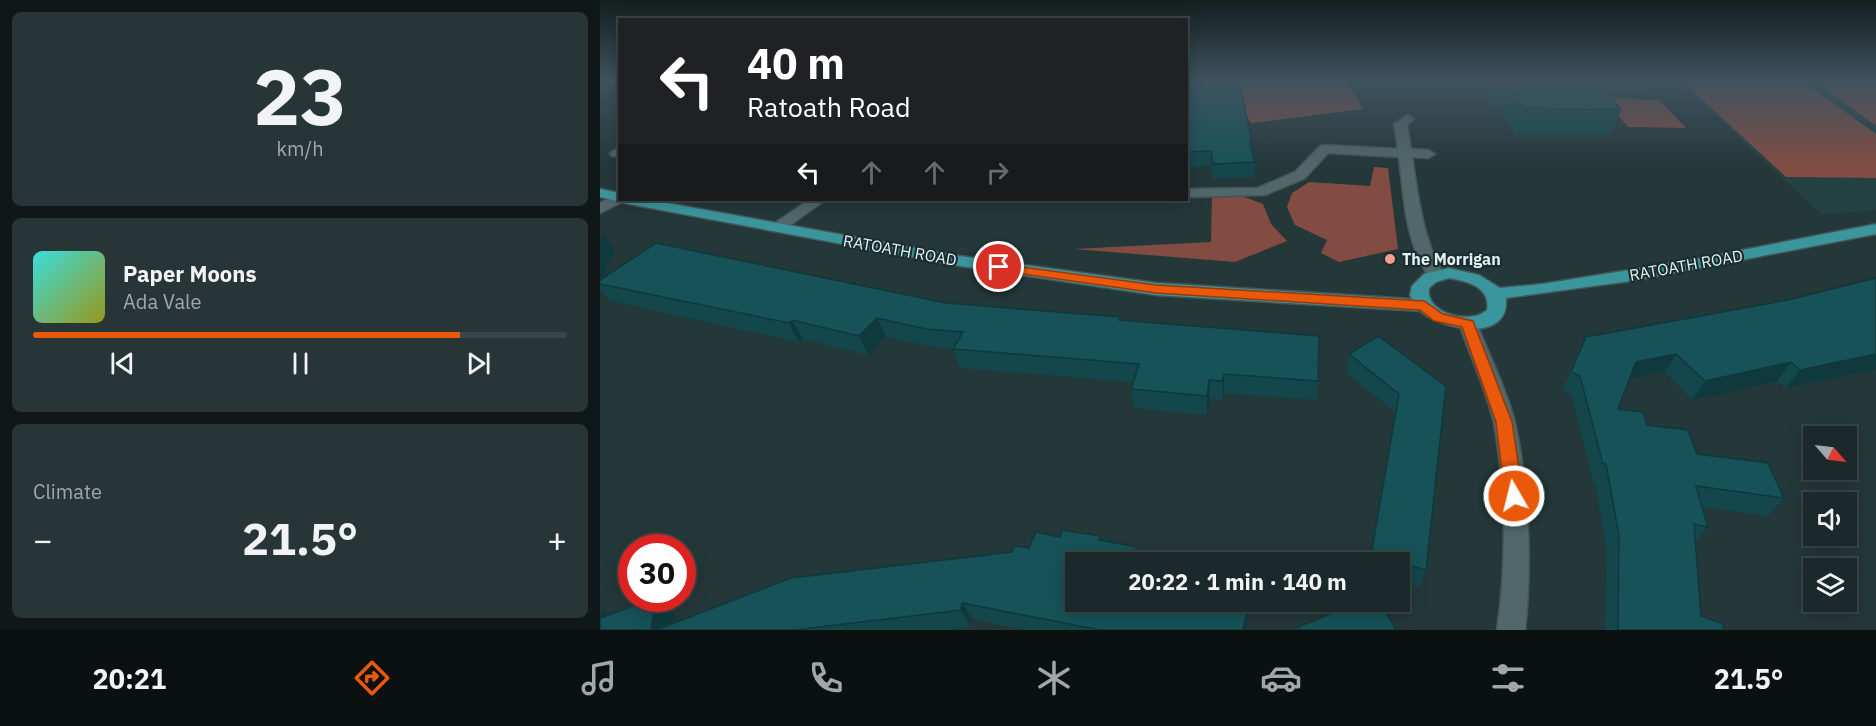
<!DOCTYPE html>
<html lang="en">
<head>
<meta charset="utf-8">
<style>
  :root { --surface:#1b292b; --page:#283537; --text:#f1f3f6; --muted:#a0a6a9; --line:#394547; --accent:#ea580c }
  body { margin:0; font-family:"IBM Plex Sans",sans-serif; background:var(--page); color:var(--text); height:100vh; display:flex; flex-direction:column; font-size:22px; white-space:nowrap }
  * { box-sizing:border-box; margin:0 }
  p { font-size:20px; color:var(--muted) }
  .icon { flex:none; width:33px; height:33px; fill:none; stroke:currentColor; stroke-width:2; stroke-linecap:round; stroke-linejoin:round }
  .map { position:relative; flex:1; overflow:hidden }
  .side { display:flex; flex-direction:column; gap:12px; padding:12px; background:#0f1718; width:600px }
  .side>* { flex:none }
  .hud { position:absolute; left:18px; top:18px; width:570px; height:183px; border-radius:0px; box-shadow:0 3px 15px #0003,0 0 0 2px var(--line); background:#202124; color:#fff; overflow:hidden }
  .needle { width:39px; rotate:118deg }
  .tools { position:absolute; left:1203px; top:426px; display:grid; gap:12px }
  .tools a { display:grid; place-items:center; width:54px; height:54px; border-radius:0px; background:var(--surface); box-shadow:0 3px 15px #0003,0 0 0 2px var(--line); font-size:30px }
  .speed { position:absolute; left:18px; top:534px; display:flex; gap:12px; font-size:30px; font-weight:700; text-align:center }
  .speed>* { display:grid; place-content:center; width:78px; height:78px; border-radius:50%; background:var(--surface); box-shadow:0 3px 15px #0003,0 0 0 2px var(--line); line-height:1 }
  .speed .limit { border:9px solid #d22; background:#fff; color:#111 }
  .pin { position:absolute; display:grid; place-items:center; width:51px; height:51px; color:#fff; margin:-26px; border:3px solid #fff; border-radius:50%; box-shadow:0 2px 6px #0007 }
  .me { position:absolute; width:66px; margin:-33px; rotate:352deg; stroke-linejoin:round; filter:drop-shadow(0 0 4px #0008) }
  .turn { display:flex; align-items:center; gap:21px; height:126px; padding:0 30px; font-size:27px }
  .turn .icon { width:78px; height:78px; stroke-width:2.5 }
  .turn b { display:block; font-size:42px; line-height:51px }
  .lanes { display:flex; align-items:center; height:57px; padding:0 30px; background:#0003; justify-content:center; gap:30px; direction:ltr }
  .lanes .off { opacity:.35 }
  .big { font-size:45px; font-weight:700; line-height:1.1 }
  .side .tile { flex:1; display:flex; flex-direction:column; justify-content:center; gap:9px; min-width:0; padding:0 21px; border-radius:9px; background:var(--page) }
  .side .dial { align-items:center; gap:0 }
  .dial b { font-size:78px; line-height:1 }
  .song { display:flex; align-items:center; gap:18px }
  .cover { width:72px; height:72px; border-radius:9px; background:linear-gradient(135deg,hsl(180 70% 55%),hsl(60 70% 35%)) }
  .played { height:6px; border-radius:3px; background:linear-gradient(90deg,var(--accent) 80%,var(--line) 80%) }
  .keys { display:flex; justify-content:space-around; direction:ltr }
  .heat { display:flex; justify-content:space-between; align-items:center; font-size:33px; direction:ltr }
  .trip { position:absolute; left:465px; top:552px; width:345px; height:60px; border-radius:0px; background:var(--surface); box-shadow:0 3px 15px #0003,0 0 0 2px var(--line); font-weight:700; line-height:60px; text-align:center }
  .menu { display:flex; height:96px; justify-content:space-around; align-items:center; background:#0b1011; color:var(--muted) }
  .menu .icon { width:42px; height:42px }
  .menu .on { color:var(--accent) }
  .menu b { font-size:27px; color:var(--text) }
  main { display:flex; flex:1; min-height:0 }
  .map>svg:first-child { display:block }
  .built { fill:#244143 }
  .green { fill:#824c43 }
  .lines { fill:none; stroke-linecap:round; stroke-linejoin:round }
  .minor-casing { stroke:#435556; stroke-width:3 }
  .major-casing { stroke:#435556; stroke-width:3 }
  .minor { fill:#526769; fill-rule:evenodd }
  .major { fill:#3b959c; fill-rule:evenodd }
  .wall { fill:#13474b }
  .shaded-wall { fill:#0f393d }
  .building { fill:#165257; stroke:#0f393d; stroke-width:1.5 }
  .route { fill:#ea580c; stroke:#983908; stroke-width:1.5 }
  .poi-dot { fill:#f59d8f; stroke:#1a2d2f; stroke-width:2 }
  .labels { text-anchor:middle; stroke-width:4.5; stroke-linejoin:round; paint-order:stroke }
  .street-label { font-size:16px; fill:#e4f0f1; stroke:#1a2d2f }
  .poi-label { font-size:16px; font-weight:bold; fill:#e4f0f1; stroke:#1a2d2f; text-anchor:start }
</style>
</head>
<body>
<main>
<section class="side">
<div class="tile dial"><b>23</b><p>km/h</p></div>
<div class="tile">
<div class="song"><i class="cover"></i><div><b>Paper Moons</b><p>Ada Vale</p></div></div>
<div class="played"></div>
<div class="keys"><svg class="icon" aria-label="previous" viewBox="0 0 24 24"><path d="M18 5L8 12l10 7zM5 5v14"/></svg><svg class="icon" aria-label="pause" viewBox="0 0 24 24"><path d="M8 5v14M16 5v14"/></svg><svg class="icon" aria-label="next" viewBox="0 0 24 24"><path d="M6 5l10 7-10 7zM19 5v14"/></svg></div>
</div>
<div class="tile"><p>Climate</p>
<div class="heat"><a>−</a><b class="big">21.5°</b><a>+</a></div>
</div>
</section>
<div class="map">
<svg width="1276" height="630" viewBox="0 0 1276 630">
  <rect width="100%" height="100%" fill="#243739"/>
  <path class="built" d="M1077,80H1276V210L1222,215Z"/>
  <path class="green" d="M622,80H745L763,109L651,123Z
    M1081,80H1201L1276,134V178L1186,177Z
    M1213,80H1276V126Z
    M1004,98L1059,100L1086,128L1028,127Z
    M774,167L788,168L798,249L739,262L721,253L727,240L695,225L687,207L692,193L709,182L770,186Z
    M612,196H642L663,204L671,224L687,241L635,262L474,249L611,242Z"/>
  <g class="lines">
    <g class="minor-casing">
      <path id="minor" d="M808,115L814,119L807,125L811,149L828,150L835,154L828,158L812,157C819,199 822,238 844,275L842,279H830C805,241 804,200 799,157L728,153L705,178L665,195L586,197V189L658,188L695,172L720,146L725,145L798,149L794,124Z
        M20,147V156H12L10,153Z
        M19,194L20,200H25L24,201L0,213V203Z
        M209,200H225L182,231H172L169,228L172,225Z
        M868,318L874,320L877,324C889,355 908,392 915,423C929,485 932,567 925,630H897C907,565 906,489 894,424C888,394 869,353 859,324L862,320Z"/>
    </g>
    <g class="major-casing">
      <path id="major" d="M0,189L20,193V200H50L360,256L556,283L812,299L810,295L812,286L824,274L849,268L879,275L900,288L942,284L1086,261L1276,224V234L1038,280L906,298C910,344 842,330 820,311L556,295L360,266L29,204L0,197ZM849,278C867,281 891,287 887,310C871,325 825,314 829,288L836,282Z"/>
    </g>
    <use href="#minor" class="minor"/>
    <use href="#major" class="major"/>
  </g>
  <path class="wall" d="M586,80L652,143V150L655,162V177L613,179L611,166L586,167Z
    M891,80H1050L1046,90H1004L1021,110L1011,136L915,135L901,111L888,103Z
    M0,234L15,250L2,278L346,303L520,317V321L718,381L716,400L624,393L623,400L610,399L607,415L534,408L531,389L534,382L360,368L353,349L333,347L286,337L268,355L203,339L199,342L10,301L0,289Z
    M1276,278V369L1186,388L1177,381L1092,400L1065,372L1029,379L1018,409L1097,454L1184,498L1168,516L1102,507L1108,527L1095,542L1101,616L1124,630H1005L1007,553L995,482H993L971,394L962,391L986,337L1188,300Z
    M749,354L846,386L826,570L820,587L800,582V562H769L795,412L746,373Z
    M460,537L501,541L651,602L646,630H424L372,619L371,627L347,630H0L8,615L53,598H56L75,615L74,623L412,552L429,548Z"/>
  <path class="shaded-wall" d="M0,114L7,124L0,129Z
    M3,234L15,250L0,282V239Z
    M277,318L286,337L268,355L259,336Z
    M192,320L203,339L199,342L189,323Z
    M1076,354L1065,372L1026,380L1036,362Z
    M1276,354V369L1186,388L1200,370Z
    M1191,362L1177,381L1092,400L1105,381Z
    M624,374V393L623,400L622,381Z
    M609,380L610,399L607,415V396Z
    M537,547L539,562L534,555Z
    M55,598L75,615L74,630H51Z
    M649,602H651L646,630H643Z
    M362,603L372,619L371,627L361,610Z
    M3,611L25,628L1,618Z"/>
  <path class="building" d="M586,80H598V81L639,80L652,143H650L655,162L613,164L611,151L586,152Z
    M898,80H997L1021,110L923,108L907,85Z
    M56,243L346,303L520,317L519,320L719,336L718,381L624,374L622,381L609,380L607,396L531,389L539,364L353,349L363,332L326,329L277,318L259,336L192,320L189,323L0,284V280Z
    M1276,278V354L1200,370L1191,362L1105,381L1076,354L1036,362L1018,409L1043,412L1047,425L1088,430L1097,454L1168,463L1184,498L1096,486L1108,527L1094,524L1101,616L1123,624L1124,630H1018L1019,536L1006,464H1003L980,376L971,372L986,337L1188,300Z
    M778,336L846,386L826,570L771,555L799,394L749,354Z
    M462,530L500,536L499,540L537,547L534,555L575,562H476V602H649L643,630H500L362,603L361,610L195,630H56L191,578L412,552L415,546L429,548L436,532L460,537Z
    M615,558L641,562H614Z
    M53,598H55L51,630H0V612L3,611L1,618Z
    M760,602H780L796,630H700L698,627Z"/>
  <linearGradient id="sky" x2="0" y2="1"><stop stop-color="#141e1f"/><stop offset="0.48" stop-color="#3f535f"/><stop offset="1" stop-color="#3f535f" stop-opacity="0"/></linearGradient>
  <rect width="1276" height="168" fill="url(#sky)"/>
  <path class="route" d="M399,264L556,285L824,301L843,314L873,321L912,422L923,496L920,502L914,504L908,502L905,496L896,422L862,327L834,321L820,310L556,293L395,270L393,267Z"/>
  <circle class="poi-dot" cx="790" cy="259" r="6"/>
  <g class="labels">
    <g class="street-label">
      <text transform="translate(300 250) rotate(10)" y="6">RATOATH ROAD</text>
      <text transform="translate(1086 265) rotate(-10)" y="6">RATOATH ROAD</text>
    </g>
    <g class="poi-label">
      <text x="802" y="265">The Morrigan</text>
    </g>
  </g>
</svg>
<div class="tools">
<a><svg class="needle" viewBox="-14 -14 28 28"><path d="M0-13l5 13h-10z" fill="#e53935"/><path d="M0 13l5-13h-10z" fill="#a0a6a9"/></svg></a>
<a><svg class="icon" aria-label="sound" viewBox="0 0 24 24"><path d="M4 9h4l5-4v14l-5-4H4zM17 9q2 3 0 6"/></svg></a>
<a><svg class="icon" aria-label="layers" viewBox="0 0 24 24"><path d="M12 4l9 5-9 5-9-5zM3 14l9 5 9-5"/></svg></a>
</div>
<div class="speed"><div class="limit">30</div></div>
<div class="pin" style="left:399px;top:267px;background:#d93025"><svg class="icon" aria-label="arrive" viewBox="0 0 24 24"><path d="M6 21V4h12l-3 4 3 4H6"/></svg></div>
<svg class="me" style="left:914px;top:496px" viewBox="-20 -20 40 40"><circle r="17" fill="#ea580c" stroke="#fff" stroke-width="3"/><path d="M0-11L8 9 0 5-8 9z" fill="#fff"/></svg>
<div class="trip">20:22 · 1 min · 140 m</div>
<div class="hud">
<div class="turn"><svg class="icon" aria-label="left" viewBox="0 0 24 24"><path d="M17 20v-9H6M10 6l-5 5 5 5"/></svg><div><b>40 m</b>Ratoath Road</div></div>
<div class="lanes"><svg class="icon" aria-label="left" viewBox="0 0 24 24"><path d="M17 20v-9H6M10 6l-5 5 5 5"/></svg><svg class="icon off" aria-label="ahead" viewBox="0 0 24 24"><path d="M12 20V5M6 11l6-6 6 6"/></svg><svg class="icon off" aria-label="ahead" viewBox="0 0 24 24"><path d="M12 20V5M6 11l6-6 6 6"/></svg><svg class="icon off" aria-label="right" viewBox="0 0 24 24"><path d="M7 20v-9h11M14 6l5 5-5 5"/></svg></div>
</div>
</div>
</main>
<nav class="menu">
<b>20:21</b>
<svg class="icon on" aria-label="directions" viewBox="0 0 24 24"><path d="M12 3l9 9-9 9-9-9zM9 14v-3h6M13 9l2 2-2 2"/></svg>
<svg class="icon" aria-label="music" viewBox="0 0 24 24"><path d="M9 18V5l10-2v13"/><circle cx="6" cy="18" r="3"/><circle cx="16" cy="16" r="3"/></svg>
<svg class="icon" aria-label="phone" viewBox="0 0 24 24"><path d="M5 4h4l2 5-3 2q2 4 5 5l2-3 5 2v4C11 20 4 13 5 4z"/></svg>
<svg class="icon" aria-label="climate" viewBox="0 0 24 24"><path d="M12 3v18M4 7l16 10M4 17L20 7"/></svg>
<svg class="icon" aria-label="car" viewBox="0 0 24 24"><path d="M5 17H2v-5l4-1 3-4h7l3 4 3 1v5h-3M9 17h6M6 11h13"/><circle cx="7" cy="17" r="2"/><circle cx="17" cy="17" r="2"/></svg>
<svg class="icon" aria-label="filters" viewBox="0 0 24 24"><path d="M4 7h16M4 17h16"/><circle cx="9" cy="7" r="2"/><circle cx="15" cy="17" r="2"/></svg>
<b>21.5°</b>
</nav>
</body>
</html>
